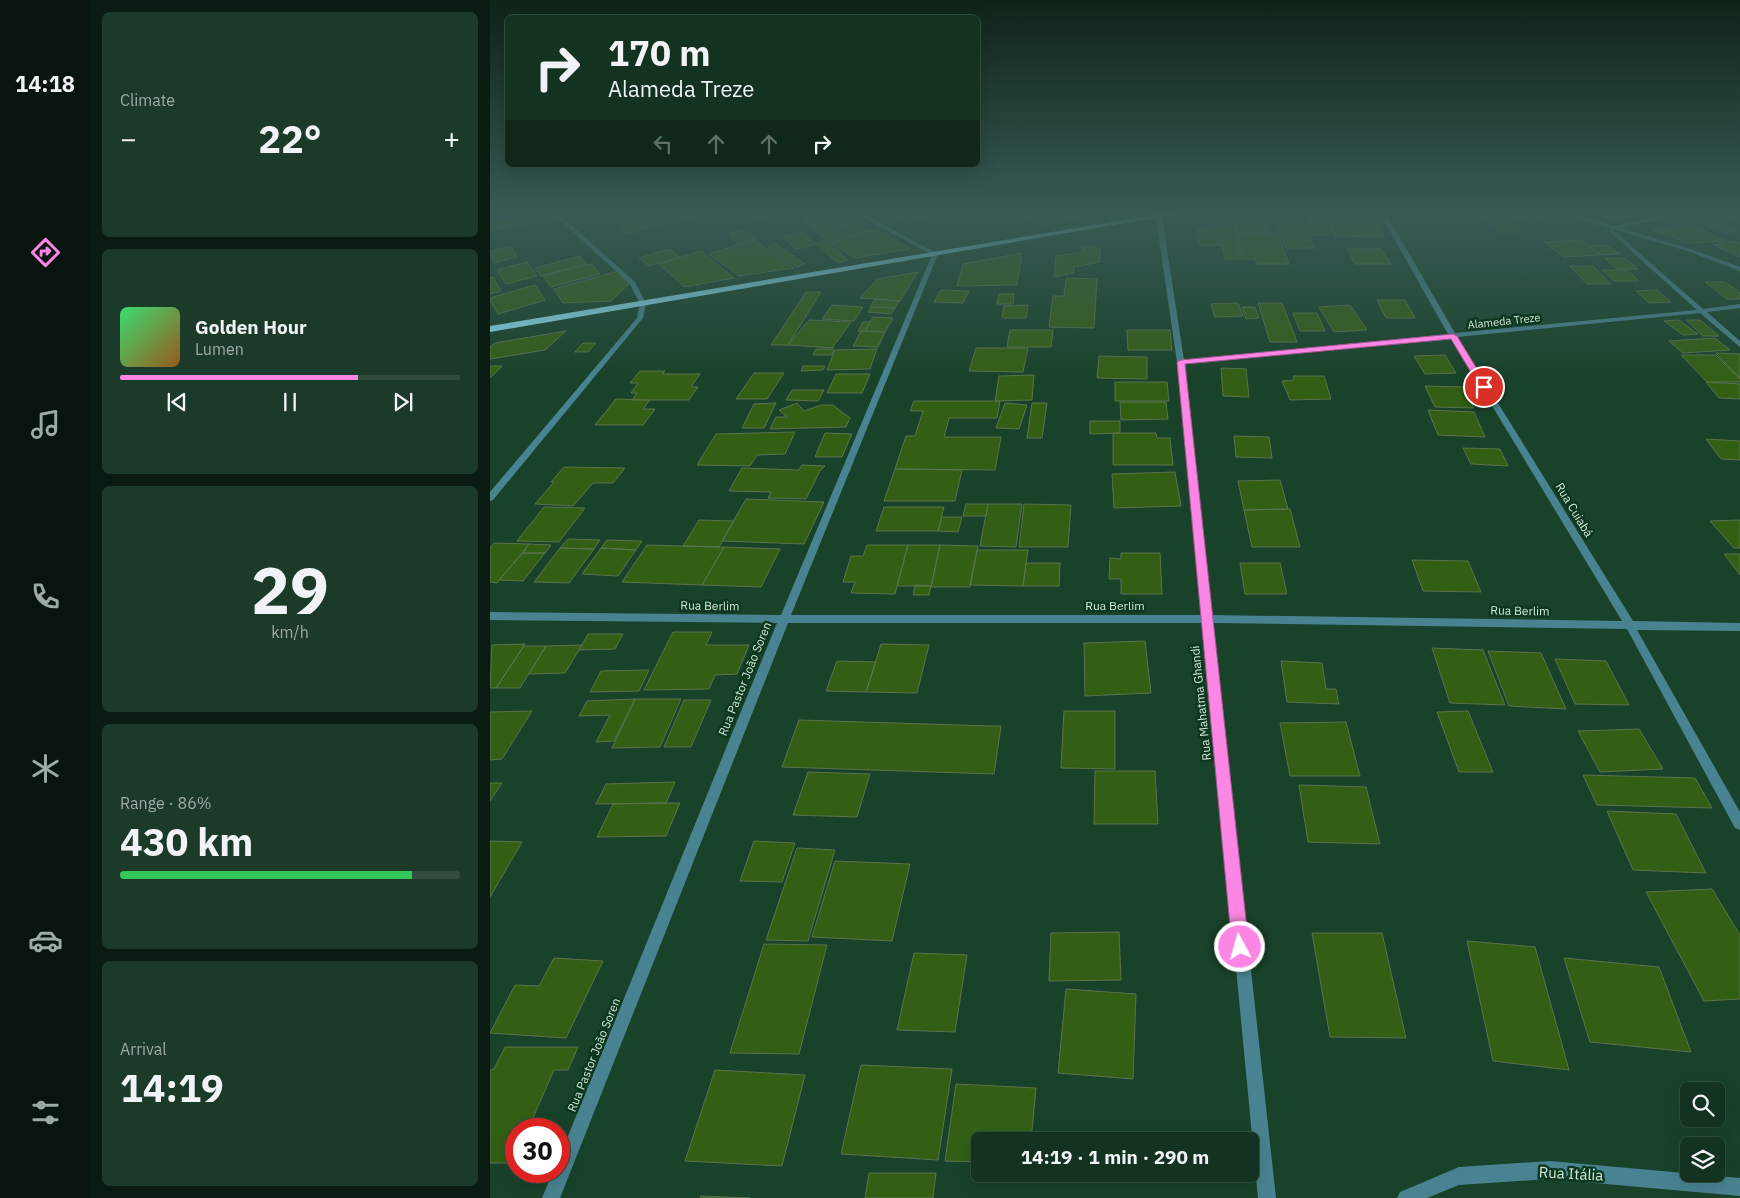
<!DOCTYPE html>
<html lang="en">
<head>
<meta charset="utf-8">
<style>
  :root { --surface:#133220; --page:#1c3a29; --text:#f1f3f6; --muted:#9daaa5; --line:#324d3e; --accent:#fc86e3 }
  body { margin:0; font-family:"IBM Plex Sans",sans-serif; background:var(--page); color:var(--text); height:100vh; display:flex; flex-direction:column; font-size:19px; white-space:nowrap }
  * { box-sizing:border-box; margin:0 }
  p { font-size:16px; color:var(--muted) }
  .icon { flex:none; width:28px; height:28px; fill:none; stroke:currentColor; stroke-width:2; stroke-linecap:round; stroke-linejoin:round }
  .map { position:relative; flex:1; overflow:hidden }
  .side { display:flex; flex-direction:column; gap:12px; padding:12px; background:#0a1c12; width:400px }
  .side>* { flex:none }
  .guide { position:absolute; left:15px; top:15px; width:475px; height:152px; border-radius:8px; box-shadow:0 5px 20px #0002,0 0 0 1px var(--line); background:#133220; color:var(--text); overflow:hidden }
  .controls { position:absolute; left:1190px; top:1082px; display:grid; gap:10px }
  .controls a { display:grid; place-items:center; width:45px; height:45px; border-radius:8px; background:var(--surface); box-shadow:0 5px 20px #0002,0 0 0 1px var(--line); font-size:25px }
  .speed { position:absolute; left:15px; top:1118px; display:flex; gap:10px; font-size:25px; font-weight:700; text-align:center }
  .speed>* { display:grid; place-content:center; width:65px; height:65px; border-radius:50%; background:var(--surface); box-shadow:0 5px 20px #0002,0 0 0 1px var(--line); line-height:1 }
  .speed .limit { border:8px solid #d22; background:#fff; color:#111 }
  .pin { position:absolute; display:grid; place-items:center; width:42px; height:42px; color:#fff; margin:-21px; border:2px solid #fff; border-radius:50%; box-shadow:0 1px 5px #0007 }
  .me { position:absolute; width:55px; margin:-28px; rotate:354deg; stroke-linejoin:round; filter:drop-shadow(0 0 4px #0008) }
  .turn { display:flex; align-items:center; gap:18px; height:105px; padding:0 20px; font-size:22px }
  .turn .icon { width:65px; height:65px; stroke-width:2.5 }
  .turn b { display:block; font-size:35px; line-height:42px }
  .lanes { display:flex; align-items:center; height:48px; padding:0 20px; background:#0003; justify-content:center; gap:25px; direction:ltr }
  .lanes .off { opacity:.35 }
  .big { font-size:38px; font-weight:700; line-height:1.1 }
  .side .widget { flex:1; display:flex; flex-direction:column; justify-content:center; gap:8px; min-width:0; padding:0 18px; border-radius:8px; background:var(--page) }
  .side .dial { align-items:center; gap:0 }
  .dial b { font-size:65px; line-height:1 }
  .song { display:flex; align-items:center; gap:15px }
  .cover { width:60px; height:60px; border-radius:8px; background:linear-gradient(135deg,hsl(140 70% 55%),hsl(30 70% 35%)) }
  .played { height:5px; border-radius:2px; background:linear-gradient(90deg,var(--accent) 70%,var(--line) 70%) }
  .keys { display:flex; justify-content:space-around; direction:ltr }
  .heat { display:flex; justify-content:space-between; align-items:center; font-size:28px; direction:ltr }
  .charge { height:8px; border-radius:4px; background:linear-gradient(90deg,#34c759 86%,var(--line) 0) }
  .trip { position:absolute; left:481px; top:1132px; width:288px; height:50px; border-radius:8px; background:var(--surface); box-shadow:0 5px 20px #0002,0 0 0 1px var(--line); font-weight:700; line-height:50px; text-align:center }
  main { display:flex; flex:1; min-height:0 }
  .menu { display:flex; flex-direction:column; width:90px; justify-content:space-around; align-items:center; background:#08140d; color:var(--muted) }
  .menu .icon { width:35px; height:35px }
  .menu .current { color:var(--accent) }
  .menu b { font-size:22px; color:var(--text) }
  .map>svg:first-child { display:block }
  .building { fill:#335f15; stroke:#5a734e }
  .lines { fill:none; stroke-linecap:round; stroke-linejoin:round }
  .lane { fill:#498391; fill-rule:evenodd }
  .street { fill:#498391; fill-rule:evenodd }
  .highway { fill:#8cdff4; fill-rule:evenodd }
  .route { fill:#fc86e3; stroke:#a45794 }
  .labels { text-anchor:middle; stroke-width:5; stroke-linejoin:round; paint-order:stroke }
  .far-street-label { font-size:11px; fill:#d1e7d8; stroke:#0d3820 }
  .street-label { font-size:12px; fill:#d1e7d8; stroke:#0d3820 }
  .near-street-label { font-size:15px; fill:#d1e7d8; stroke:#0d3820 }
</style>
</head>
<body>
<main>
<nav class="menu">
<b>14:18</b>
<svg class="icon current" aria-label="directions" viewBox="0 0 24 24"><path d="M12 3l9 9-9 9-9-9zM9 14v-3h6M13 9l2 2-2 2"/></svg>
<svg class="icon" aria-label="music" viewBox="0 0 24 24"><path d="M9 18V5l10-2v13"/><circle cx="6" cy="18" r="3"/><circle cx="16" cy="16" r="3"/></svg>
<svg class="icon" aria-label="phone" viewBox="0 0 24 24"><path d="M5 4h4l2 5-3 2q2 4 5 5l2-3 5 2v4C11 20 4 13 5 4z"/></svg>
<svg class="icon" aria-label="climate" viewBox="0 0 24 24"><path d="M12 3v18M4 7l16 10M4 17L20 7"/></svg>
<svg class="icon" aria-label="car" viewBox="0 0 24 24"><path d="M5 17H2v-5l4-1 3-4h7l3 4 3 1v5h-3M9 17h6M6 11h13"/><circle cx="7" cy="17" r="2"/><circle cx="17" cy="17" r="2"/></svg>
<svg class="icon" aria-label="filters" viewBox="0 0 24 24"><path d="M4 7h16M4 17h16"/><circle cx="9" cy="7" r="2"/><circle cx="15" cy="17" r="2"/></svg>
</nav>
<section class="side">
<div class="widget"><p>Climate</p>
<div class="heat"><a>−</a><b class="big">22°</b><a>+</a></div>
</div>
<div class="widget">
<div class="song"><i class="cover"></i><div><b>Golden Hour</b><p>Lumen</p></div></div>
<div class="played"></div>
<div class="keys"><svg class="icon" aria-label="previous" viewBox="0 0 24 24"><path d="M18 5L8 12l10 7zM5 5v14"/></svg><svg class="icon" aria-label="pause" viewBox="0 0 24 24"><path d="M8 5v14M16 5v14"/></svg><svg class="icon" aria-label="next" viewBox="0 0 24 24"><path d="M6 5l10 7-10 7zM19 5v14"/></svg></div>
</div>
<div class="widget dial"><b>29</b><p>km/h</p></div>
<div class="widget"><p>Range · 86%</p><b class="big">430 km</b><div class="charge"></div></div>
<div class="widget"><p>Arrival</p><b class="big">14:19</b></div>
</section>
<div class="map">
<svg width="1250" height="1198" viewBox="0 0 1250 1198">
  <rect width="100%" height="100%" fill="#19422a"/>
  <path class="building" d="M197,212H211L214,214L191,220L186,215Z
    M246,212H289L290,213L256,222Z
    M303,212H342L314,220Z
    M405,212H449L416,222L401,213Z
    M562,212H580L591,217L581,221Z
    M830,212L836,223H820L814,213Z
    M834,212H880L894,237L844,236Z
    M985,212H1002L1005,217L987,216Z
    M1008,212H1033L1040,220L1014,219Z
    M1100,212H1149L1121,221Z
    M346,213L361,223L345,228L329,217Z
    M549,213L565,221L553,225L537,217Z
    M41,214L46,221L1,231L0,229V223Z
    M1055,214L1070,219L1063,223L1048,218Z
    M1245,215L1250,217V223L1236,217Z
    M176,217L181,222L136,234L132,228Z
    M325,219L339,228L327,232L314,222Z
    M812,221L825,248H796L785,222Z
    M1224,221L1247,230L1235,233L1212,223Z
    M1002,222H1023L1032,232H1010Z
    M365,223L379,231L357,238L343,230Z
    M747,223L748,232L745,233L752,259H735L732,245H709L706,229Z
    M750,223H776L777,233L751,232Z
    M817,223H834L839,235H822Z
    M1203,225L1235,241L1200,243L1162,230Z
    M339,228L354,239L342,243L327,232Z
    M386,229L420,249L365,258L342,244Z
    M255,230L265,239L248,244L239,234Z
    M313,232L326,244L306,249L293,237Z
    M747,233H787L799,264H767L765,259H754Z
    M265,240L304,268L249,276L219,254Z
    M1091,240L1111,255L1073,257L1054,242Z
    M336,241L358,260L348,263L326,244Z
    M1245,241L1250,243V257L1224,245Z
    M286,244L315,264L307,267L278,247Z
    M1117,245L1130,254L1111,255L1099,246Z
    M21,246L27,257L4,263L0,251Z
    M604,246L607,249H610V262L584,267V273L564,277L566,256L594,252L591,247Z
    M179,249L190,257L159,266L149,258Z
    M857,249H891L901,264H865Z
    M211,251L244,278L194,287L169,264Z
    M532,253L527,285L467,286L473,264Z
    M90,256L96,264L51,276L45,268Z
    M1115,258H1135L1148,269H1127Z
    M37,262L47,276L16,284L7,270Z
    M101,264L110,274L61,287L53,276Z
    M1080,266H1103L1121,284H1097Z
    M1112,270H1137L1149,281H1124Z
    M128,271L139,284L121,301L73,303L64,289Z
    M428,272L410,301L370,298L387,279Z
    M3,277L11,291L0,294V278Z
    M576,278L607,279L604,328L559,327L563,296H574Z
    M1215,282H1235L1250,293V299H1237Z
    M45,285L55,300L8,314L0,300V298Z
    M451,290L479,291L473,303L444,302Z
    M1167,290L1181,302L1159,303L1146,291Z
    M316,292H331L298,345H281Z
    M509,294H524L523,304H507Z
    M385,299L410,301L405,308L380,307Z
    M887,300H915L925,318H896Z
    M748,303L753,316L725,317L721,304Z
    M768,303H792L807,342H780Z
    M342,305L373,307L364,321L332,319Z
    M538,305L536,318H512L514,306Z
    M860,305L877,330L844,332L829,307Z
    M382,307L405,308L401,314L378,312Z
    M752,307H765L769,318L756,319Z
    M803,313H827L835,331H810Z
    M383,317L403,318L395,332L375,331Z
    M319,320L361,322L342,348L298,345Z
    M1189,320L1208,334L1193,335L1174,321Z
    M1196,320H1210L1229,336H1213Z
    M373,322H380L375,331H368Z
    M520,330H563L561,347H517Z
    M637,330H680L682,350H638Z
    M76,331L55,350L0,359V347L5,343Z
    M371,331H375L395,332L388,347L363,346Z
    M1225,338L1240,350L1193,353L1179,341Z
    M93,343H106L98,352H85Z
    M486,348H538L533,372L479,371Z
    M326,349H344L342,355H323Z
    M387,349L380,369L337,370L345,350Z
    M1226,353L1250,354V378Z
    M955,355L966,373L935,374L924,356Z
    M1191,355H1226L1250,379V382H1217Z
    M609,356L657,357V379L607,378Z
    M0,366H12L0,378Z
    M313,366H335L333,370L311,371Z
    M731,368L756,369L759,397L733,396Z
    M150,371H175L172,374H210L201,387H208L199,400H142L147,393H141L148,383H140Z
    M264,373H294L277,399H246Z
    M346,374H380L372,393H337Z
    M544,375L542,400L505,401L509,376Z
    M803,376H834L841,399L800,400L792,381L804,380Z
    M625,382H677L679,401H625Z
    M1216,382L1250,384V399L1229,398Z
    M935,386L973,387L984,408L945,407Z
    M302,390H334L328,401L296,400Z
    M126,399L160,400L153,409H165L153,425H105Z
    M424,401H510L507,418H459L454,437H511L505,470L405,469L416,436H425L433,411H420Z
    M630,402H676L678,419L631,420Z
    M286,403L274,428H252L264,404Z
    M307,403L314,411L331,405H343L360,418L356,427L280,429L286,417H297L289,410Z
    M515,403L537,405L529,429L506,428Z
    M542,403H557L552,438H537Z
    M938,410L984,412L995,437L948,435Z
    M600,421H630V433L600,434Z
    M305,432L295,454L267,455L260,466L207,465L226,434Z
    M335,433L362,434L352,457H325Z
    M623,433H666L667,438H680L683,465H623Z
    M744,436L779,437L782,458L746,457Z
    M1216,439L1250,441V460L1231,459Z
    M973,448L1010,449L1018,466L981,464Z
    M312,465L335,466L330,471L316,499L278,498L281,492L239,491L252,468L309,470Z
    M74,467L135,468L123,483H103L83,506L45,504L64,482H61Z
    M405,469L472,470L465,501H394Z
    M685,472L691,506L624,508L622,474Z
    M790,480L798,509L754,510L748,481Z
    M256,499L334,502L314,544L232,541Z
    M476,504H498L496,516H473Z
    M498,504H532L526,547L490,546Z
    M534,504L581,505L578,547H529Z
    M54,507L95,508L69,542L27,541Z
    M394,507H454L448,531H386Z
    M800,509L810,547H762L754,510Z
    M452,517H472L468,532L448,531Z
    M209,520L244,521L229,547L193,546Z
    M1250,520V548H1244L1220,521Z
    M78,539L110,540L104,549L70,548Z
    M117,540L152,541L146,550L111,548Z
    M4,543L39,544L7,583L0,582V548Z
    M39,544L61,545L55,553H33Z
    M157,545L229,547H234L212,585L132,582Z
    M377,545H418L405,594L361,593L365,582H353L361,556H373Z
    M418,545H450L441,586H407Z
    M450,545L488,546L480,587H441Z
    M234,547L290,549L271,587L212,585Z
    M70,548L104,549L79,583L44,582Z
    M111,548L146,550L128,576L92,574Z
    M487,550H538L533,586L480,585Z
    M33,553H55L33,581L9,580Z
    M631,553H670L672,594H631V579H619L620,558L631,559Z
    M1234,554H1250V575Z
    M922,560L978,561L991,592L933,591Z
    M536,563H570L569,586H533Z
    M750,563H790L797,594H755Z
    M425,585L441,586L439,595H423Z
    M183,632H222L216,645H259L247,674L225,675L219,689L154,690Z
    M98,634H133L125,649L89,650Z
    M655,641L661,693L595,696L594,643Z
    M35,644L6,688H0L2,645Z
    M391,644L439,645L427,693L376,692Z
    M92,645L75,673L39,674L56,646Z
    M34,646H56L30,688H6Z
    M942,648L993,650L1015,705L960,703Z
    M998,651L1051,653L1076,709L1019,706Z
    M1065,659L1116,661L1139,705L1085,704Z
    M347,661L386,662L376,692L336,691Z
    M791,661L832,663L836,689H846L849,704L797,702Z
    M159,670L149,691L100,692L111,671Z
    M145,699L124,741L106,742L120,715L89,716L97,701Z
    M145,699H191L170,747L122,748Z
    M194,700H221L201,747H174Z
    M42,711L12,759L0,760V712Z
    M574,711H625V769L571,768Z
    M978,711L1003,772H969L947,712Z
    M309,720L501,726H511L504,774L292,767Z
    M856,722L870,776H800L790,723Z
    M1149,729L1173,769L1110,772L1088,731Z
    M605,771H665L668,824H604Z
    M318,772L380,774L367,817L303,815Z
    M1093,775L1205,778L1222,808L1107,805Z
    M185,782L176,803L106,804L116,784Z
    M0,783H12L0,801Z
    M809,785L876,787L890,844L818,842Z
    M176,803H190L176,836L107,837L123,804Z
    M1117,811L1186,814L1216,873L1143,870Z
    M0,841L32,842L0,897Z
    M264,841L305,843L292,882L250,881Z
    M307,848L345,850L318,941L276,940Z
    M345,861L420,864L402,941L322,937Z
    M1222,889L1250,935V999L1214,1001L1156,892Z
    M629,932L631,980L559,981L561,933Z
    M822,933H892L916,1038L840,1037Z
    M977,941L1045,947L1079,1070L1003,1061Z
    M274,944L337,945L309,1054L240,1053Z
    M424,953L477,955L465,1032L407,1030Z
    M64,958L113,961L76,1038L0,1033L25,985L49,986Z
    M1074,958L1169,967L1201,1052L1100,1042Z
    M576,989L646,994L643,1079L568,1073Z
    M15,1047H88L78,1070H64L38,1129H26V1155L23,1163H0V1070L4,1069Z
    M371,1065L462,1069L448,1160L351,1154Z
    M225,1070L315,1075L292,1166L195,1161Z
    M466,1084L546,1088L541,1141H490V1162L455,1161Z
    M379,1173H446L443,1198H375Z
    M211,1196L260,1198H210Z"/>
  <g class="lines">
    <path class="lane" d="M605,212H612L634,223L629,224Z"/>
    <path class="street" d="M61,212H67L145,282L156,304L153,318L3,500L0,501V492L147,318L150,304L140,284Z
      M363,212H370L448,254L301,615H712L687,362L666,218L656,212H663L672,217L694,360L958,334L889,212H895L965,333L1207,310L1120,232L1119,231L1122,229L1068,212H1077L1124,226L1187,212H1197L1130,228L1204,250L1250,267V271L1200,252L1124,229L1123,230L1213,309L1250,304V308L1217,312L1250,341V347L1210,313L967,337L1143,621L1250,623V631L1147,630L1250,812V830L1245,828L1137,629L723,623L786,1198H768L713,623H298L70,1198H52L63,1171H69V1158L287,623L0,620V612L291,615L442,255ZM961,338L1132,621L722,615L695,364Z
      M1060,1161L1250,1178V1196L1060,1179L969,1185L937,1198H907L910,1192L969,1167Z"/>
    <path class="highway" d="M682,212H700L0,332V326Z"/>
  </g>
  <linearGradient id="sky" x2="0" y2="1"><stop stop-color="#0e2417"/><stop offset="0.56" stop-color="#385a55"/><stop offset="1" stop-color="#385a55" stop-opacity="0"/></linearGradient>
  <rect width="1250" height="380" fill="url(#sky)"/>
  <path class="route" d="M963,334L967,336L998,387L997,389H991L961,339L695,364L759,947L756,953L750,955L745,953L742,947L687,362L691,360Z"/>
  <g class="labels">
    <g class="far-street-label">
      <text transform="translate(1014 321) rotate(-6)" y="4">Alameda Treze</text>
    </g>
    <g class="street-label">
      <text transform="translate(1084 510) rotate(59)" y="4">Rua Cuiabá</text>
      <text transform="translate(220 606) rotate(1)" y="4">Rua Berlim</text>
      <text x="625" y="610">Rua Berlim</text>
      <text transform="translate(1030 611) rotate(1)" y="4">Rua Berlim</text>
      <text transform="translate(255 679) rotate(-68)" y="4">Rua Pastor João Soren</text>
      <text transform="translate(711 703) rotate(-96)" y="4">Rua Mahatma Ghandi</text>
      <text transform="translate(104 1055) rotate(-68)" y="4">Rua Pastor João Soren</text>
    </g>
    <g class="near-street-label">
      <text transform="translate(1081 1174) rotate(3)" y="5">Rua Itália</text>
    </g>
  </g>
</svg>
<div class="controls">
<a><svg class="icon" aria-label="search" viewBox="0 0 24 24"><circle cx="10" cy="10" r="6"/><path d="M15 15l6 6"/></svg></a>
<a><svg class="icon" aria-label="layers" viewBox="0 0 24 24"><path d="M12 4l9 5-9 5-9-5zM3 14l9 5 9-5"/></svg></a>
</div>
<div class="speed"><div class="limit">30</div></div>
<div class="pin" style="left:994px;top:387px;background:#d93025"><svg class="icon" aria-label="arrive" viewBox="0 0 24 24"><path d="M6 21V4h12l-3 4 3 4H6"/></svg></div>
<svg class="me" style="left:750px;top:947px" viewBox="-20 -20 40 40"><circle r="17" fill="#fc86e3" stroke="#fff" stroke-width="3"/><path d="M0-11L8 9 0 5-8 9z" fill="#fff"/></svg>
<div class="trip">14:19 · 1 min · 290 m</div>
<div class="guide">
<div class="turn"><svg class="icon" aria-label="right" viewBox="0 0 24 24"><path d="M7 20v-9h11M14 6l5 5-5 5"/></svg><div><b>170 m</b>Alameda Treze</div></div>
<div class="lanes"><svg class="icon off" aria-label="left" viewBox="0 0 24 24"><path d="M17 20v-9H6M10 6l-5 5 5 5"/></svg><svg class="icon off" aria-label="ahead" viewBox="0 0 24 24"><path d="M12 20V5M6 11l6-6 6 6"/></svg><svg class="icon off" aria-label="ahead" viewBox="0 0 24 24"><path d="M12 20V5M6 11l6-6 6 6"/></svg><svg class="icon" aria-label="right" viewBox="0 0 24 24"><path d="M7 20v-9h11M14 6l5 5-5 5"/></svg></div>
</div>
</div>
</main>
</body>
</html>
